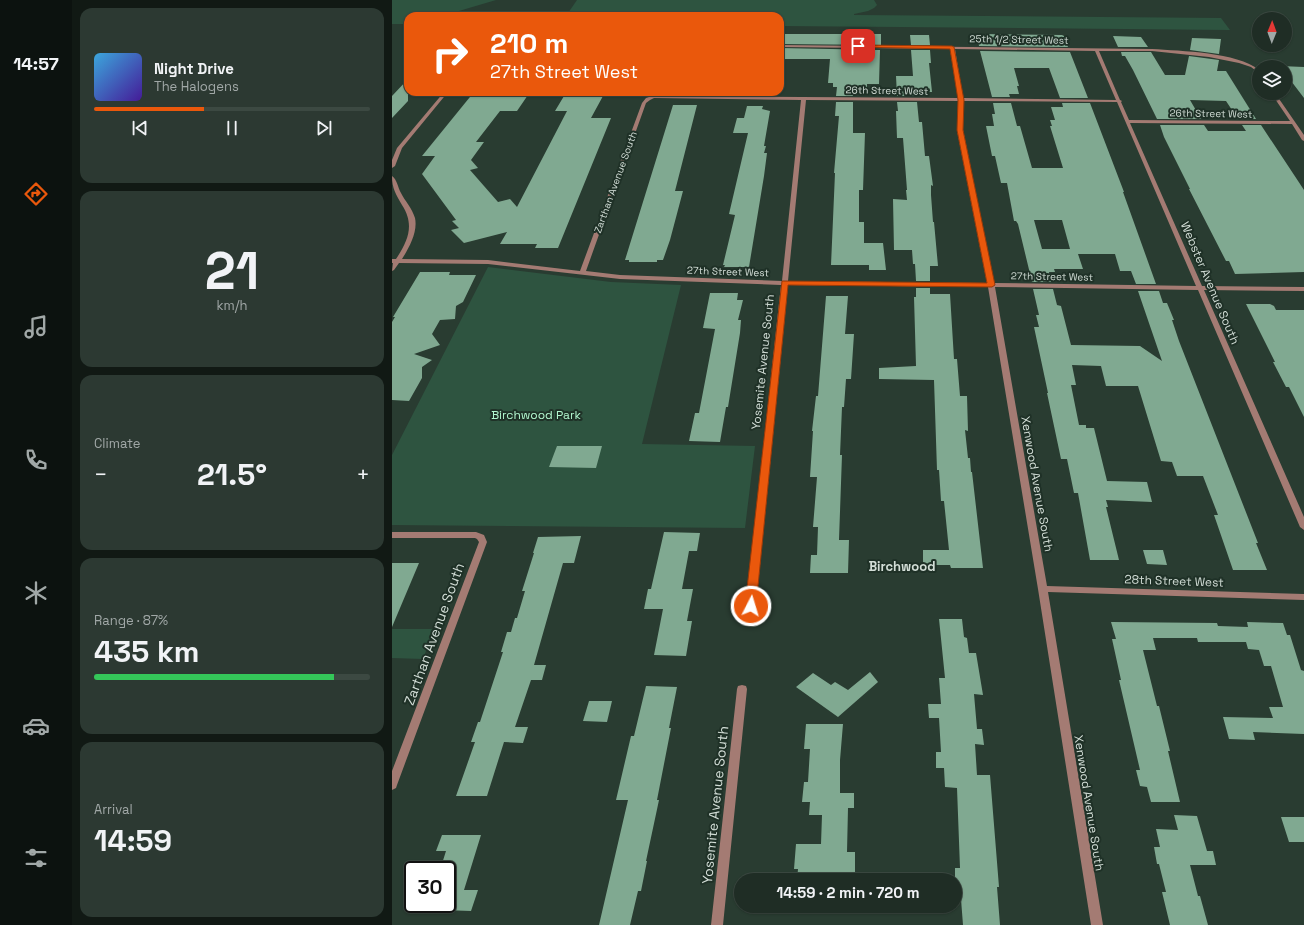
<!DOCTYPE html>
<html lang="en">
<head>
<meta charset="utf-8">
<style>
  :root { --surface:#1f2d25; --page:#2c3932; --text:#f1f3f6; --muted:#a1a8a7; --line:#3c4942; --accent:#ea580c }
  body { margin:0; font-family:"Space Grotesk",sans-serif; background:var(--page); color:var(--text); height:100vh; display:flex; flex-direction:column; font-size:15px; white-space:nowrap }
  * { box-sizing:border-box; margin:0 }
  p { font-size:13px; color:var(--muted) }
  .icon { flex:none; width:22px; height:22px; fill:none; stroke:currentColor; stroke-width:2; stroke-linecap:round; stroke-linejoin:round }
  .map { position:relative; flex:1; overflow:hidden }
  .sheet { display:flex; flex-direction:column; gap:8px; padding:8px; background:#111914; width:320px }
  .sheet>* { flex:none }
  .hud { position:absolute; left:12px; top:12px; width:380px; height:84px; border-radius:12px; box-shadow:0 1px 3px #0004,0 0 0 1px var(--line); background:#ea580c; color:#fff; overflow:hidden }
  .needle { width:26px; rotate:1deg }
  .tools { position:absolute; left:860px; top:12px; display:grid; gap:8px }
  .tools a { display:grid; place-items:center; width:40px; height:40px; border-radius:50%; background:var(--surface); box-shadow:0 1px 3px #0004,0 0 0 1px var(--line); font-size:20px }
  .speed { position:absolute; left:12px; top:861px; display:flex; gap:8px; font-size:20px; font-weight:700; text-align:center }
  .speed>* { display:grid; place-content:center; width:52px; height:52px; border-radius:50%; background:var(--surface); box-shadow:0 1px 3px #0004,0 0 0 1px var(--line); line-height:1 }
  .speed .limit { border:2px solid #111; border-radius:6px; background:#fff; color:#111 }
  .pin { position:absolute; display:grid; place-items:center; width:34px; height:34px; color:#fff; margin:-17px; border-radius:8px; box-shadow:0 2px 6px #0006 }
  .me { position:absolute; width:44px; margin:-22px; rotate:5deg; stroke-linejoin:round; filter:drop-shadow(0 0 3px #0008) }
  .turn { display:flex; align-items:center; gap:14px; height:84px; padding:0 20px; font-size:18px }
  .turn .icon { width:52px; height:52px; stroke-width:2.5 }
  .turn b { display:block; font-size:28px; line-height:34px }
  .big { font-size:30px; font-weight:700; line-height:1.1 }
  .sheet .widget { flex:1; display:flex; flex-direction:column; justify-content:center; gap:6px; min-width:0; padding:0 14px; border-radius:12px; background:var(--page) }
  .sheet .dial { align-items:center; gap:0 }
  .dial b { font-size:52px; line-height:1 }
  .song { display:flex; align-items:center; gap:12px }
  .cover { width:48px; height:48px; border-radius:6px; background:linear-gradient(135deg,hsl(200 70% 55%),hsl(260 70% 35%)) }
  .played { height:4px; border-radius:2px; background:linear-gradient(90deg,var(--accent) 40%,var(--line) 40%) }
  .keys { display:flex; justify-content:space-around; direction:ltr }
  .heat { display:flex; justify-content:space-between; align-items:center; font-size:22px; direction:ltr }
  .charge { height:6px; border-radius:3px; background:linear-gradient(90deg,#34c759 87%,var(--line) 0) }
  .trip { position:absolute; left:342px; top:873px; width:228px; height:40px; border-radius:20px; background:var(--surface); box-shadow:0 1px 3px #0004,0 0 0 1px var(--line); font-weight:700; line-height:40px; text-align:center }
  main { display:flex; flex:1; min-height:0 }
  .dock { display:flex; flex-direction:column; width:72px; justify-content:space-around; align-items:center; background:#0c120f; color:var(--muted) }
  .dock .icon { width:28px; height:28px }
  .dock .selected { color:var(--accent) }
  .dock b { font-size:18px; color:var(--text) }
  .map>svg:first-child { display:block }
  .green { fill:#2e5440 }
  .building { fill:#80a991; fill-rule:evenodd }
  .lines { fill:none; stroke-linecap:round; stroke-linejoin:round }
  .minor { fill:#a47b73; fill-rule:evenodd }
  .route { fill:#ea580c; stroke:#983908 }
  .labels { text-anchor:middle; stroke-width:4; stroke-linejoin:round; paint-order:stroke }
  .far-street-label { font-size:10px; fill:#d3ded7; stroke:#1f3127 }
  .street-label { font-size:12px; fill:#d3ded7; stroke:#1f3127 }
  .park-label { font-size:12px; fill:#b2f7cf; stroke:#1f3127 }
  .neighbourhood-label { font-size:13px; font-weight:bold; fill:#d3ded7; stroke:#1f3127 }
  .near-street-label { font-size:14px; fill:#d3ded7; stroke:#1f3127 }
</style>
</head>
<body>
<main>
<nav class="dock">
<b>14:57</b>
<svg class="icon selected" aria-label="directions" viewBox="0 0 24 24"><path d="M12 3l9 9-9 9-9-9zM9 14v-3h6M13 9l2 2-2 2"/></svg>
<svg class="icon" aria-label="music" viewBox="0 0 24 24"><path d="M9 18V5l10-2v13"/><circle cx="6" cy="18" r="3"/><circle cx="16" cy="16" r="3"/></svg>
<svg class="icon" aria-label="phone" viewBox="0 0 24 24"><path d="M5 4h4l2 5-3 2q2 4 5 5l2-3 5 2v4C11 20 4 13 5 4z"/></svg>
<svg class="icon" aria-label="climate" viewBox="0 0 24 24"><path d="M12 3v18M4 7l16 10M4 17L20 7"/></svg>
<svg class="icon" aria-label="car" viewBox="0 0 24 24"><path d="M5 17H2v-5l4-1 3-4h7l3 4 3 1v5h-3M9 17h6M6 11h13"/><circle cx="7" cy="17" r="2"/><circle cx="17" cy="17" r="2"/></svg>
<svg class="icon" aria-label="filters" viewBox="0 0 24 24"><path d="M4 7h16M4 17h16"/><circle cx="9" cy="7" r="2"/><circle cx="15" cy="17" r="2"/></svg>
</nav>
<section class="sheet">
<div class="widget">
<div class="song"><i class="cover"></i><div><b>Night Drive</b><p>The Halogens</p></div></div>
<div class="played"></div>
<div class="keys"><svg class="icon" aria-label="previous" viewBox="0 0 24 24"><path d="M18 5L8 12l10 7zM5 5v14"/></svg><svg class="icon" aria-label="pause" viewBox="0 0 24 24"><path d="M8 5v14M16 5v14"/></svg><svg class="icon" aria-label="next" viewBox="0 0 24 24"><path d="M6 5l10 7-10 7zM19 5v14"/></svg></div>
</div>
<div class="widget dial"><b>21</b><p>km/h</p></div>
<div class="widget"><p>Climate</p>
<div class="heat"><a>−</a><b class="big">21.5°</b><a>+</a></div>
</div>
<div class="widget"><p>Range · 87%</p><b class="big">435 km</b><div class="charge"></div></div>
<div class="widget"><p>Arrival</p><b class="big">14:59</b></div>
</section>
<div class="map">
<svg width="912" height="925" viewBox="0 0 912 925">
  <rect width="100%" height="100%" fill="#293c31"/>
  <path class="green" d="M0,0H104L50,16H16V24H0Z
    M185,0H482L485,5L482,8L476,11L462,14V15L829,18L838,30L388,26V16H174Z
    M96,267L219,282L289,285L250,444L363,446L353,528L0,525V455Z
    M0,629H42L31,659L0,658Z"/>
  <path class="building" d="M388,34H489V45L388,44Z
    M585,34L670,35L672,36L676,47L587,46Z
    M518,35H537L538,45H519Z
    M721,36L749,37L756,47H726Z
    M800,38L829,39L827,54L798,50Z
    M388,48L488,50L487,84H475V87H462L461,96H444L445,87H441V83H436L438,59H388Z
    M519,50H538L539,63H537L540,92H524V96H505L504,76H521Z
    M588,51L678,52L696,98H668L657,68H622L627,86H625L627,94H617L618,97H600Z
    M729,52H759L773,75H793L797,56L827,60L825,71H834L864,119H846L834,101L798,100L809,119H765L741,70L733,56H730Z
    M888,66L912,67V98L893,73V67Z
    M16,79V101L0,118V96Z
    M82,92H138L125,111H108L84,142H92L79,160L86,168L78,170L106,202L118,199L125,207L175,111H163L172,96H211L199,118H219L166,248H143L145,244H108L115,232L72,243L59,230L67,228L60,221L64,220L30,174L43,156H30Z
    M444,102H461V133H473L471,190H467V222H472V243H491L494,270H477V265H439L443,173H442L447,116H443Z
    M505,102H525L527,122H530L533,156H537L541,186L539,185V195L541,222H542L546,266H538V281H524L523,264H521L520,250H502L501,199L515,200L514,190H515L511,138H505L504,111H506Z
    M601,103H619L625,126H628L640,168H671L658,126H660L658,120H663L659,107H671L670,103H698L732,192H731L764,284H744L739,271H728L723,254H686L691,269H662L663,272H657L659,282H640L626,224L624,221H622L615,183H609L603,156H600L594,126H602L600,114H603ZM642,220H670L678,249H650Z
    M281,105H305L283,191H291L278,240L271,260H265V262H237V260H233Z
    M355,106H371L370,109L378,111L372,146H374L372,153H375L372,176L357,267H332L333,265H331L343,215L337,214L356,133H341L345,118H352Z
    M768,125H812L816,131H854L850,125H869L912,190V272L843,274L837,261H834L797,189H798L772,137Z
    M28,272H58L57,275H84L71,302L64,306L63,319L48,320L40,334L48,345L22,354L40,360L30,367V378L17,401L0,400V322L3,317H1Z
    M524,288H538V294H558L562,359H565L568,396H575L576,431L573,430L576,458H578L579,472H580L591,568H559L558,565H531V550H557L552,501H549L547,470H545L542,380L487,379V368L524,366L522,297H524Z
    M641,289H661L665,305L669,306L679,345L748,346L770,361L746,291H767L771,303H775L782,320H780L787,341L866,543H864L875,570H841L822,515H826L811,476H785L780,462L769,461L746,386H714L709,366L680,365L684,385H679L687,425H694V428H702L715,481L755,482L760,502L714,500L716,507H714L727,560H698L686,493H682L675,459H669L655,393H656L642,327H647L644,315H647Z
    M318,293H346L345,300H351L346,320H349L348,333L336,407H334L328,442L297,441L303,413H307L323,329L311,328Z
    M434,296H456L453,334H462L459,379H454L452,407H450L448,455H450L447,540H457L456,573H418L419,555H425L426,527H421L425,477H418L421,431H420L424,396H426Z
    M854,304H878L882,306L884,310H912V417L897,387H894L881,362H883Z
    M165,446H210L204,468L157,467Z
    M272,532L308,533L305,551H297L290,589H301L295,621H300L294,656L262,655L271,609H252L256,589H259Z
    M189,536L182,563H171L142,665H154L150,680H139L123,727H136L131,743L112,742L95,796H64L83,742H79L86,722H88L111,652H109L115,632H119L123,618H125L133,591H130L142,553H141L146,537Z
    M751,550H771L775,565L755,564Z
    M0,563H27L0,627Z
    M547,619H570L572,637L575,638L577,653H584L591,695L582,694L585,729H590L592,745L583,744L585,775H598L607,887H605L608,925H571L568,886L563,885V868H568L565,788L553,787L552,768H544V752H549L547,718H537L536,704H549L547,678H553Z
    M719,622L825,623L826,626L856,627L855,622L891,623L895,635H898L909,670L912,671V734L861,732L863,740L837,739L831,717L881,718L877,707H891L879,666H872L867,650L856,649L854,642H806L805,638H761L764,650H751L765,706H767L778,751H776L788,802H759L755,787L748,786L744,770H748L727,680H729L720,639H724Z
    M478,672L486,682L446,717L404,687L421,673L439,685L443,682L456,690Z
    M254,686L285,687L277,728H279L265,800H267L254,861H255L249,891H246L238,925H207L236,800H224L239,736H242Z
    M197,701H220L215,722L191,721Z
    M414,724H451L448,760V793H462V808H456L455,852H463V878H455V880H405L406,869H402L404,844H429L430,815H417L418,802H410L412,782H416L418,749H412Z
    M782,815L805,816L815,851H821L824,865H798L806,896H808L816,925H778L770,892H774L767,864H765L762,847H768L764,829L786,830Z
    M889,817H912V842H897Z
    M50,835H89L72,890H86L79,911L50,910L52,904H55V896L61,877L55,876V870H48L54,851H44Z"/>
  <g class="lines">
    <path class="minor" d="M388,45L760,49C789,51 845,52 867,70V73L859,67L847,63L817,57L760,51H707L728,100L730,101L729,102L737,120L898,121L879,93H883L912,135V141L910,140L900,124L738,123L810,286L912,287V291L812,290L912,517V530L908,527L806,290L603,287L655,586L912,594V600L656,592L711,925H699L646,589L596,287L396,285L364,605L362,607H356L354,605L389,285L228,279L96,264L7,263L2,270L0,271L1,263H0V259H4C16,241 23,225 10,205C4,194 0,189 0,176C5,179 6,188 9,193C13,201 20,208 23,218C26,232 17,248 10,259L96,260L188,271L250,103L254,98L260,96L566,98L558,49L388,47ZM563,49L703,51L724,100L571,98ZM262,98L409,100L390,281L228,275L194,271L254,103L258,100ZM414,100L567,101L565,130L595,283L396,281ZM571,101L725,102L804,286L602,283L571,130Z
      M52,92H56L10,148L3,166L0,168V160L5,148Z
      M0,532H84L92,535L95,542L5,785L4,788L0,790V771L87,542L85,539L83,538H0Z
      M350,685L354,686L355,689L331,925H319L345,689L346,686Z"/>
  </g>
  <path class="route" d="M466,45L560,46L562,47L572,100L571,130L603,285L600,287L396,285L364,606L362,608H355L353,606L390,281L595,283L565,130L566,100L558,49L464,47Z"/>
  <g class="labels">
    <g class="far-street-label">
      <text transform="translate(627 39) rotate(1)" y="4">25th 1/2 Street West</text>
      <text transform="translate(495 90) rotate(1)" y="4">26th Street West</text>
      <text transform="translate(819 113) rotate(1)" y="4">26th Street West</text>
      <text transform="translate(223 182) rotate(-70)" y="4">Zarthan Avenue South</text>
      <text transform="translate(336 271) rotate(2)" y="4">27th Street West</text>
      <text transform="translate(660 276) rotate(1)" y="4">27th Street West</text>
    </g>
    <g class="street-label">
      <text transform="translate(818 283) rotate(67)" y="4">Webster Avenue South</text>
      <text transform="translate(371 362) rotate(-84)" y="4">Yosemite Avenue South</text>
      <text transform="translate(645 484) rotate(80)" y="4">Xenwood Avenue South</text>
      <text transform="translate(782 581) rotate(2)" y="4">28th Street West</text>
      <text transform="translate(697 803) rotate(81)" y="4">Xenwood Avenue South</text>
    </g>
    <g class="park-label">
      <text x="144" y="419">Birchwood Park</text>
    </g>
    <g class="neighbourhood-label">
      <text x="510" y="571">Birchwood</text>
    </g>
    <g class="near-street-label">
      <text transform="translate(42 634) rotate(-70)" y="5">Zarthan Avenue South</text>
      <text transform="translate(323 805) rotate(-84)" y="5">Yosemite Avenue South</text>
    </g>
  </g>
</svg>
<div class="tools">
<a><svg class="needle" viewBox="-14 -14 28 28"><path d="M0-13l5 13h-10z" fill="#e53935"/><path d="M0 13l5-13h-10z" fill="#a1a8a7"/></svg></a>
<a><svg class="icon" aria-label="layers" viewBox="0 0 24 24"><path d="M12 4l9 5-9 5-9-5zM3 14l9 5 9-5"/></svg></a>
</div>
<div class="speed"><div class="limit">30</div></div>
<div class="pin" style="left:466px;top:46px;background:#d93025"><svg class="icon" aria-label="arrive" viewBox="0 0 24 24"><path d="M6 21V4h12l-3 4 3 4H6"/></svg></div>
<svg class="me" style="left:359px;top:606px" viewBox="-20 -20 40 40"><circle r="17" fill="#ea580c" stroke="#fff" stroke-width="3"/><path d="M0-11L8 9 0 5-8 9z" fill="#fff"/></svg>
<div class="trip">14:59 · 2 min · 720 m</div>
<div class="hud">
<div class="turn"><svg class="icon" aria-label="right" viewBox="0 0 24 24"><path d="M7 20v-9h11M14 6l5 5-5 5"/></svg><div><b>210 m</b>27th Street West</div></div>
</div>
</div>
</main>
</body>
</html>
